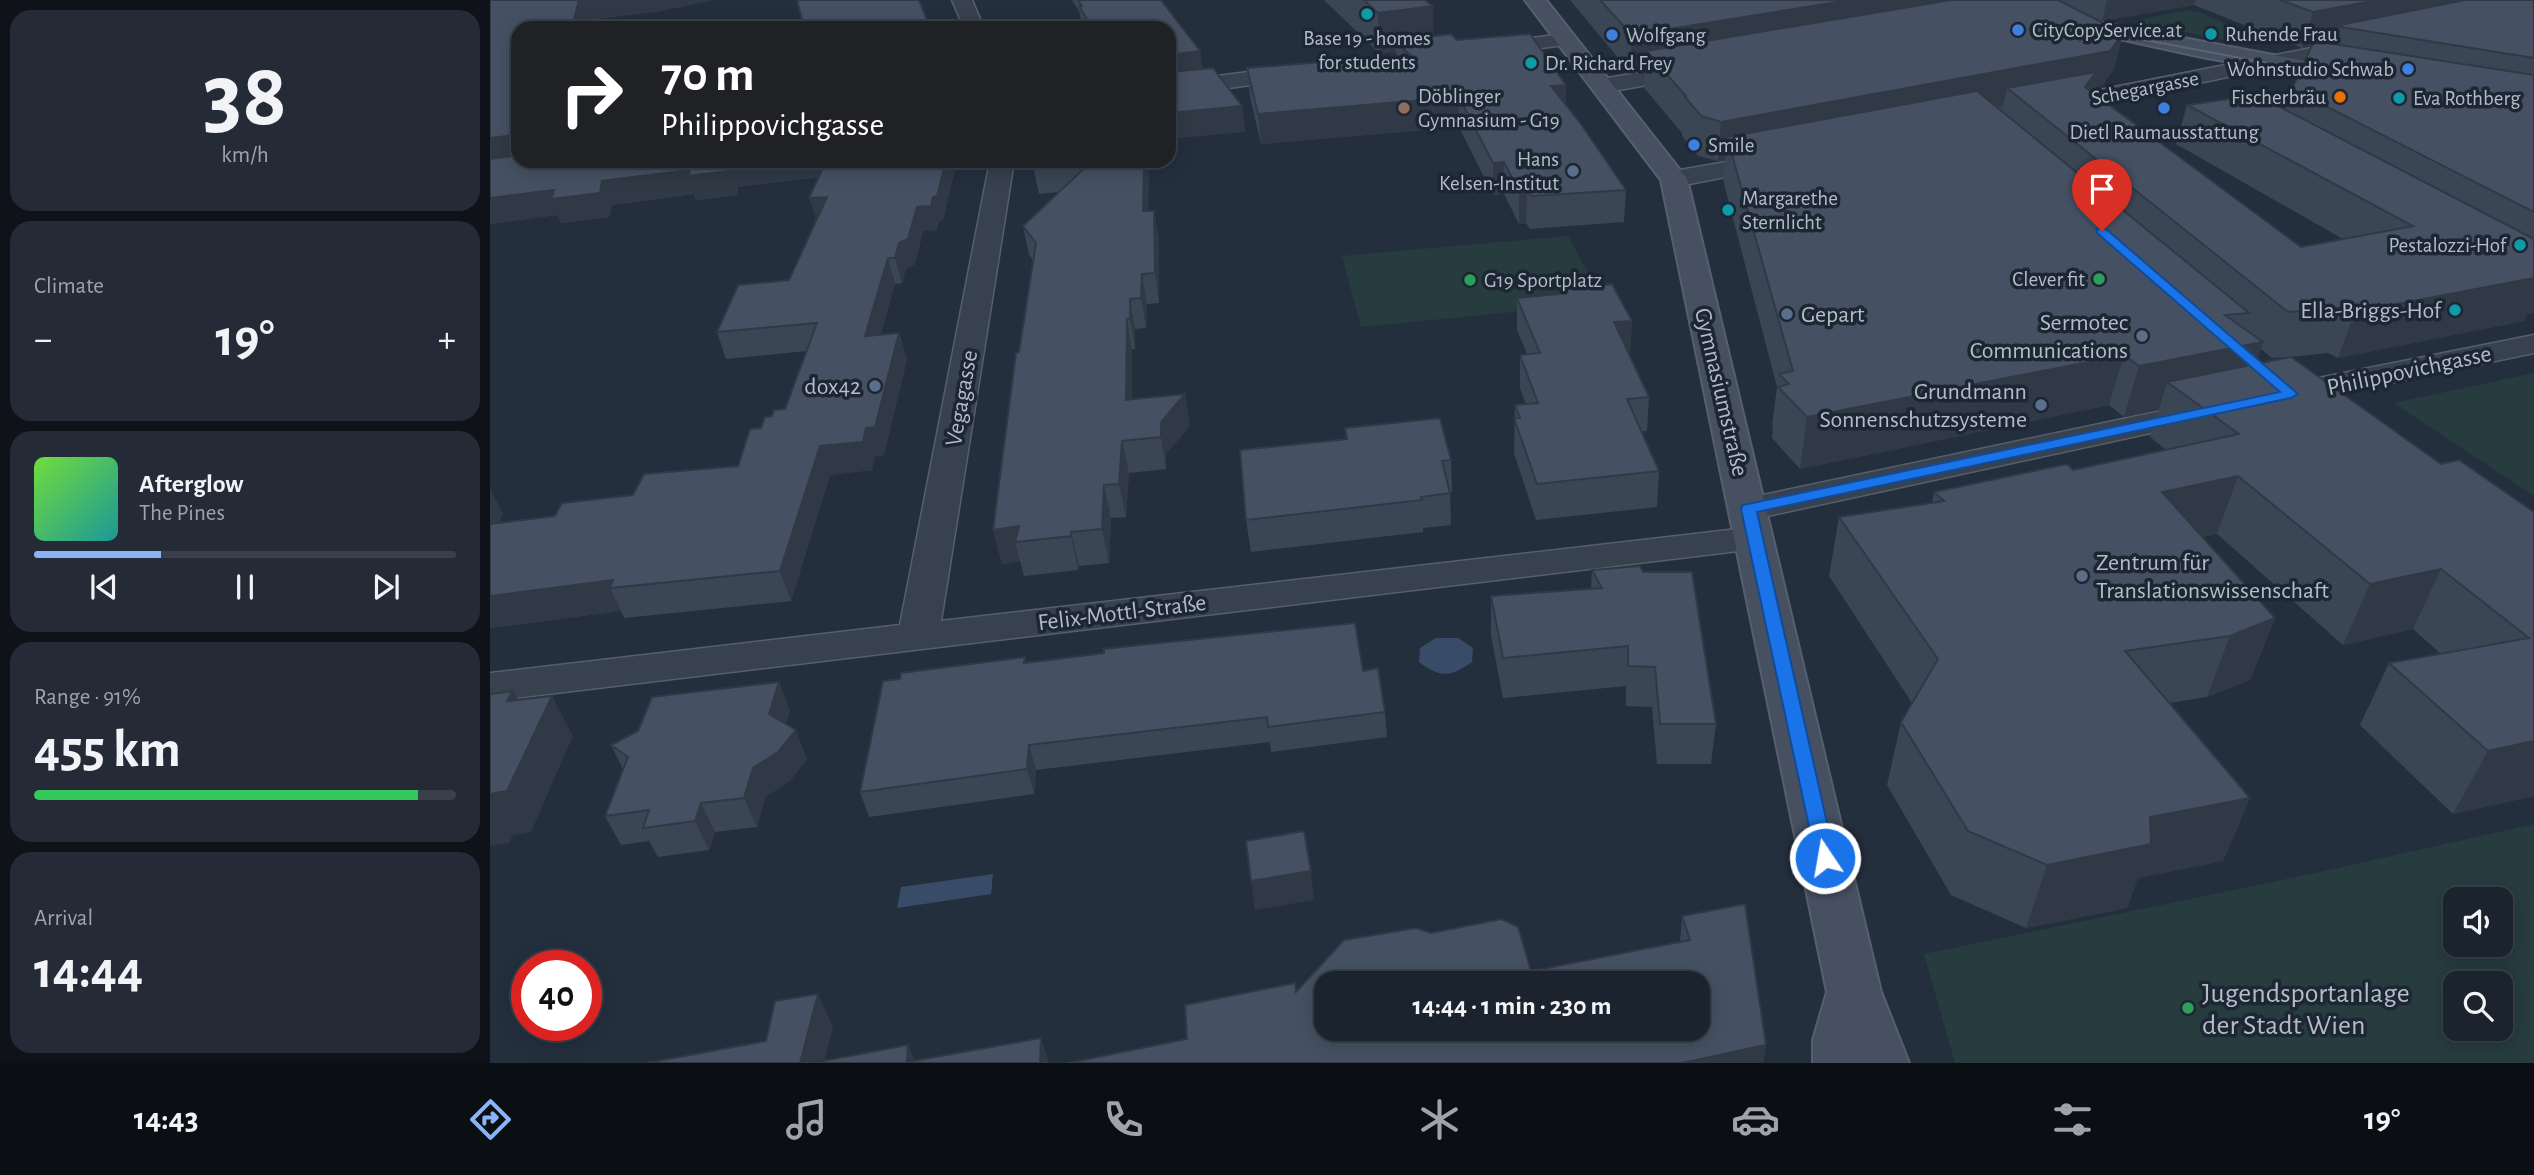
<!DOCTYPE html>
<html lang="en">
<head>
<meta charset="utf-8">
<style>
  :root { --surface:#1b232e; --page:#242b36; --text:#f1f3f6; --muted:#a0a4aa; --line:#39404a; --accent:#8ab4f8 }
  body { margin:0; font-family:"Alegreya Sans",sans-serif; background:var(--page); color:var(--text); height:100vh; display:flex; flex-direction:column; font-size:26px; white-space:nowrap }
  * { box-sizing:border-box; margin:0 }
  p { font-size:23px; color:var(--muted) }
  .icon { flex:none; width:38px; height:38px; fill:none; stroke:currentColor; stroke-width:2; stroke-linecap:round; stroke-linejoin:round }
  .map { position:relative; flex:1; overflow:hidden }
  .panel { display:flex; flex-direction:column; gap:10px; padding:10px; background:#0f1319; width:490px }
  .panel>* { flex:none }
  .guide { position:absolute; left:21px; top:21px; width:665px; height:147px; border-radius:21px; box-shadow:0 4px 18px #0003,0 0 0 2px var(--line); background:#202124; color:#fff; overflow:hidden }
  .controls { position:absolute; left:1953px; top:887px; display:grid; gap:14px }
  .controls a { display:grid; place-items:center; width:70px; height:70px; border-radius:14px; background:var(--surface); box-shadow:0 4px 18px #0003,0 0 0 2px var(--line); font-size:35px }
  .speed { position:absolute; left:21px; top:950px; display:flex; gap:14px; font-size:35px; font-weight:700; text-align:center }
  .speed>* { display:grid; place-content:center; width:91px; height:91px; border-radius:50%; background:var(--surface); box-shadow:0 4px 18px #0003,0 0 0 2px var(--line); line-height:1 }
  .speed .limit { border:10px solid #d22; background:#fff; color:#111 }
  .pin { position:absolute; display:grid; place-items:center; width:60px; height:60px; color:#fff; margin:-72px -30px; border-radius:50% 50% 50% 0; rotate:-45deg; box-shadow:0 0 7px #0007 }
  .pin .icon { rotate:45deg }
  .me { position:absolute; width:77px; margin:-38px; rotate:348deg; stroke-linejoin:round; filter:drop-shadow(0 0 5px #0008) }
  .turn { display:flex; align-items:center; gap:24px; height:147px; padding:0 35px; font-size:32px }
  .turn .icon { width:91px; height:91px; stroke-width:2.5 }
  .turn b { display:block; font-size:49px; line-height:60px }
  .big { font-size:52px; font-weight:700; line-height:1.1 }
  .panel .widget { flex:1; display:flex; flex-direction:column; justify-content:center; gap:10px; min-width:0; padding:0 24px; border-radius:21px; background:var(--page) }
  .panel .dial { align-items:center; gap:0 }
  .dial b { font-size:91px; line-height:1 }
  .song { display:flex; align-items:center; gap:21px }
  .cover { width:84px; height:84px; border-radius:10px; background:linear-gradient(135deg,hsl(100 70% 55%),hsl(180 70% 35%)) }
  .played { height:7px; border-radius:4px; background:linear-gradient(90deg,var(--accent) 30%,var(--line) 30%) }
  .keys { display:flex; justify-content:space-around; direction:ltr }
  .heat { display:flex; justify-content:space-between; align-items:center; font-size:38px; direction:ltr }
  .charge { height:10px; border-radius:5px; background:linear-gradient(90deg,#34c759 91%,var(--line) 0) }
  .trip { position:absolute; left:824px; top:971px; width:396px; height:70px; border-radius:21px; background:var(--surface); box-shadow:0 4px 18px #0003,0 0 0 2px var(--line); font-weight:700; line-height:70px; text-align:center }
  .tabs { display:flex; height:112px; justify-content:space-around; align-items:center; background:#0b0e12; color:var(--muted) }
  .tabs .icon { width:49px; height:49px }
  .tabs .on { color:var(--accent) }
  .tabs b { font-size:32px; color:var(--text) }
  main { display:flex; flex:1; min-height:0 }
  .map>svg:first-child { display:block }
  .green { fill:#263c3f; fill-rule:evenodd }
  .water { fill:#394c67 }
  .lines { fill:none; stroke-linecap:round; stroke-linejoin:round }
  .street-casing { stroke:#565f6c; stroke-width:3 }
  .secondary-casing { stroke:#565f6c; stroke-width:4 }
  .street { fill:#38414e; fill-rule:evenodd }
  .secondary { fill:#465061; fill-rule:evenodd }
  .tram { stroke:#5a6575; stroke-width:2 }
  .wall { fill:#3b4654; fill-rule:evenodd }
  .shaded-wall { fill:#303945 }
  .building { fill:#455162; stroke:#303945; stroke-width:2; fill-rule:evenodd }
  .route { fill:#1a73e8; stroke:#114b97; stroke-width:2 }
  .culture-dot { fill:#0f9aa8; stroke:#1d2633; stroke-width:2.5 }
  .shop-dot { fill:#3f7fe0; stroke:#1d2633; stroke-width:2.5 }
  .food-dot { fill:#e8710a; stroke:#1d2633; stroke-width:2.5 }
  .education-dot { fill:#8d6e63; stroke:#1d2633; stroke-width:2.5 }
  .service-dot { fill:#5c6f8a; stroke:#1d2633; stroke-width:2.5 }
  .leisure-dot { fill:#2e9e5b; stroke:#1d2633; stroke-width:2.5 }
  .labels { text-anchor:middle; stroke-width:7; stroke-linejoin:round; paint-order:stroke }
  .far-poi-label { font-size:21px; fill:#b4bcc9; stroke:#1d2633; text-anchor:start }
  .far-street-label { font-size:21px; fill:#b4bcc9; stroke:#1d2633 }
  .poi-label { font-size:24px; fill:#b4bcc9; stroke:#1d2633; text-anchor:end }
  .street-label { font-size:24px; fill:#b4bcc9; stroke:#1d2633 }
  .near-poi-label { font-size:28px; fill:#b4bcc9; stroke:#1d2633; text-anchor:start }
</style>
</head>
<body>
<main>
<section class="panel">
<div class="widget dial"><b>38</b><p>km/h</p></div>
<div class="widget"><p>Climate</p>
<div class="heat"><a>−</a><b class="big">19°</b><a>+</a></div>
</div>
<div class="widget">
<div class="song"><i class="cover"></i><div><b>Afterglow</b><p>The Pines</p></div></div>
<div class="played"></div>
<div class="keys"><svg class="icon" aria-label="previous" viewBox="0 0 24 24"><path d="M18 5L8 12l10 7zM5 5v14"/></svg><svg class="icon" aria-label="pause" viewBox="0 0 24 24"><path d="M8 5v14M16 5v14"/></svg><svg class="icon" aria-label="next" viewBox="0 0 24 24"><path d="M6 5l10 7-10 7zM19 5v14"/></svg></div>
</div>
<div class="widget"><p>Range · 91%</p><b class="big">455 km</b><div class="charge"></div></div>
<div class="widget"><p>Arrival</p><b class="big">14:44</b></div>
</section>
<div class="map">
<svg width="2044" height="1063" viewBox="0 0 2044 1063">
  <rect width="100%" height="100%" fill="#242f3e"/>
  <path class="green" d="M1698,10L1709,12L1760,34L1744,42L1645,22L1651,19Z
    M1078,236L1114,303L871,327L852,256Z
    M2044,373V496L1904,403Z
    M2044,824V1063H1465L1434,954L1830,872ZM1965,900H2011V945H1965ZM1965,984H2011V1029H1965Z"/>
  <path class="water" d="M946,638H968L983,648L982,662C961,677 950,678 929,662L930,648Z
    M503,874L501,894L407,908L411,887Z"/>
  <g class="lines">
    <g class="street-casing">
      <path id="street" d="M462,0H482L494,28H474Z
        M1075,34L1082,36L1085,40L1082,44L999,55L992,53L989,49L992,45L999,43Z
        M1866,39L1873,41L1876,45L1873,49L1559,114L1551,112L1548,107L1551,102L1559,100Z
        M1205,63L1213,65L1216,70L1213,75L1112,93L1104,91L1101,86L1104,81L1112,79Z
        M806,66L814,68L817,73L814,78L679,96V82Z
        M1282,154L1291,156L1294,161L1291,166L1184,187L1175,184L1171,179L1175,174L1184,171Z
        M500,161H524L451,621L1265,527L1278,530L1283,538L1278,546L1265,549L0,701V673L410,625Z
        M2044,335V353L1794,405L1783,402L1778,395L1783,388L1794,385Z
        M1713,402L1725,405L1729,412L1725,419L1259,520L1246,517L1241,509L1246,501L1259,498Z"/>
    </g>
    <g class="secondary-casing">
      <path id="secondary" d="M1035,0H1056L1197,179L1391,992L1419,1063H1323V1040L1337,992L1171,180Z
        M1582,17L1863,70L1871,72L1874,77L1871,82L1863,84L1712,57L1575,27L1571,23L1575,19Z"/>
    </g>
    <use href="#street" class="street"/>
    <use href="#secondary" class="secondary"/>
    <path class="tram" d="M1613,32L1830,73"/>
  </g>
  <path class="wall" d="M0,0L172,11L28,28V161H467L453,220L449,221L447,230L433,231L425,264L416,269L412,283L405,284L391,334L409,333L417,359L394,455L385,456L382,470L340,475L301,601L134,618L131,611L0,628V489L13,514L8,523L65,516L143,495L248,466L271,428L282,416L295,409L317,351L236,359L227,332L299,280L326,220L329,177L248,187L247,195L206,200L204,194L122,205L119,217L71,223L67,215L0,224Z
    M582,0H671L710,51L712,69L752,106L755,132L679,28H592L590,13Z
    M834,0H935L944,36L967,40L1076,105L1136,190L1134,222L1040,229L1036,223L1029,224L1014,194L1003,195L969,127L771,144L760,97L757,68L906,56V52L890,54Z
    M1080,0H2044V313L2037,314L2034,321L1848,358L1838,353L1801,357L1951,464L2044,512V796L1963,814L1870,725L1899,663L1951,654L1923,629L1853,645L1727,534L1712,537L1785,618L1760,680L1717,697L1679,703L1760,798L1733,861L1648,878L1637,908L1536,928L1461,895L1397,785L1411,722L1422,703L1339,576L1349,517L1442,503L1444,492L1583,470L1676,450L1660,437L1669,410L1634,417L1619,405L1310,469L1282,438L1283,426L1282,425L1287,387L1233,180L1235,160L1228,161L1208,156L1192,136V133L1154,88L1155,69L1140,72ZM1704,5L1812,48L1822,46L1802,89L1795,109L1697,105L1686,144L1853,239L1811,247L1601,92V89L1611,87L1624,69L1633,33L1606,19L1612,21ZM1771,349L1782,358L1801,357L1765,364Z
    M544,161H659L658,211L669,239V303L657,304L656,328L645,329V349H642V399L695,394L700,426L676,454V469L639,473L636,517L621,518L619,563L589,566L588,570L534,576L530,561L512,564L503,530L543,260L539,255L533,226L569,192L549,194L543,166Z
    M1068,289L1142,321L1140,353L1139,354L1159,397L1157,431H1151L1169,471L1167,507L1046,520L1024,453L1025,405L1036,404L1030,388V355L1037,354L1027,330V298L1068,294Z
    M855,428L961,460L962,491L960,492L961,525L933,528V532L761,552L756,520L856,439Z
    M1102,570L1226,724L1221,764H1167L1162,707L1136,706V686L1013,698L1001,636V596L1101,589Z
    M537,663L873,671L895,712L897,737L781,752L780,742L546,770L544,794L379,817L370,792Z
    M300,710L296,724L317,759L300,781L275,797L267,827L225,832L219,850L168,857L159,841L131,845L115,816L133,769L121,745Z
    M1192,916L1276,1045L1273,1063H578L697,1039L806,991L1041,971L1190,942Z"/>
  <path class="shaded-wall" d="M89,0H224L172,11L96,19L94,28H82Z
    M1360,0H1486L1156,51L1155,69L1140,72L1142,35Z
    M1617,0H1706L1704,5L1612,21Z
    M1888,0H2044L1845,26L1839,42L1812,48L1823,12Z
    M943,6L944,47L905,41L906,52L890,54L888,13Z
    M1633,33L1624,69L1611,87L1601,89L1597,109L1517,88L1513,106L1243,158L1237,137L1235,160L1228,161L1231,122Z
    M710,51L713,75L679,80V55Z
    M1076,85V114L1061,86Z
    M969,97V127L771,144L768,114Z
    M752,106L755,132L679,139V113Z
    M26,135L28,139V159L0,162V138Z
    M260,161H343L347,174L248,187L247,195L206,200L204,194L122,205L119,217L71,223L67,215L0,224V198L112,181Z
    M456,161H467L453,220L449,221L447,230L433,231L425,264L416,269L412,283L405,258L409,243L427,207L443,197Z
    M654,161H659L657,240L653,211Z
    M1014,162V194L1003,195V163Z
    M1037,190L1036,223L1029,224V191Z
    M337,197L327,223L319,198Z
    M664,211L669,239V303L665,273Z
    M398,258L405,284L383,363L375,336Z
    M652,274L657,304L656,328L651,298Z
    M2044,276V313L2037,314L2034,321L1848,358L1865,312Z
    M640,299L645,329V349L640,319Z
    M637,319L642,349V432L636,400Z
    M1142,321L1140,353L1122,355L1124,322Z
    M409,333L417,359L394,455L385,456L382,470L340,475L301,601L290,571L330,446L376,428Z
    M1773,342L1756,392L1677,382L1669,410L1634,417L1649,366Z
    M1634,355L1619,405L1310,469L1317,417Z
    M695,394L700,426L676,454V469L671,437V422Z
    M632,441L639,473L636,517L629,484Z
    M1748,476L1727,534L1653,551L1672,492Z
    M614,485L621,518L619,563L612,529Z
    M0,489L13,514L0,536Z
    M529,526L525,542L530,561L512,564L503,530Z
    M581,532L589,566L588,570L581,536Z
    M1951,569L1923,629L1853,645L1880,584Z
    M123,580L120,588L131,611L0,628V596Z
    M1785,618L1760,680L1717,697L1740,636Z
    M289,682L300,710L291,742L279,714Z
    M23,691L45,731L17,701Z
    M62,696L83,736L41,832L23,835L19,843L0,846V794Z
    M306,730L317,759L300,781L275,797L267,827L254,798L263,768Z
    M2044,741V796L1963,814L1998,751Z
    M539,745L546,770L544,794L537,769Z
    M1760,798L1733,861L1648,878L1637,908L1536,928L1557,865L1660,817Z
    M211,803L225,832L219,850L205,821Z
    M821,871L824,900L765,910L761,881Z
    M328,994L343,1027L334,1063H310Z
    M551,1038L559,1063H550Z
    M418,1045L426,1063H417Z
    M1276,1045L1273,1063H1192Z"/>
  <path class="building" d="M0,0H89L82,28H28V135L0,138Z
    M307,0H429L440,28H314Z
    M588,0H671L710,51L679,55V28H602L589,6H592Z
    M874,0H935L943,6L888,13Z
    M1110,0H1360L1142,35Z
    M1461,0H1568L1633,33L1620,51L1231,122L1211,116L1195,97L1196,96L1156,51Z
    M1790,0H1888L1823,12Z
    M1975,0H2044V58L1845,26Z
    M961,34L967,40L1040,34L1076,85L1061,86L1091,124L1136,190L1041,196L1037,190L1029,191L1014,162L1003,163L969,97L768,114L757,68L920,55L905,41Z
    M1824,41L2044,75V212L1802,89Z
    M723,68L752,106L679,113V72Z
    M1606,72L1595,87L1811,247L1923,226L1697,105L1767,95L2044,239V278L1865,312L1856,307L1798,312L1517,88Z
    M1487,91L1759,313L1735,315L1773,342L1649,366L1634,355L1317,417L1288,387L1299,384L1289,374L1303,371L1237,137Z
    M28,155V161H260L240,164L239,171L198,176L200,170L112,181L110,193L61,199L64,190L0,198V159Z
    M336,161H456L447,196L443,197L441,206L427,207L418,239L409,243L405,258H398L375,336L409,333L385,427L376,428L373,442L330,446L290,571L120,588L123,580L0,596V524L65,516L72,503L143,495L154,474L248,466L260,429L271,428L275,417L282,416L284,410L295,409L327,323L227,332L248,285L299,280L337,197L319,198Z
    M544,161H654L653,211H664L665,273L652,274L651,298L640,299V319H637L636,400L695,394L671,422V437L632,441L629,484L614,485L612,529L581,532V536L525,542L529,526L503,530L526,353L529,352L546,243L533,226L601,162L543,166Z
    M1122,284L1142,321L1124,322L1159,397L1137,399L1169,471L1047,484L1024,418H1030L1025,405L1048,403L1030,355L1050,353L1027,298L1070,294L1068,289Z
    M1801,357L1951,464L1969,460L2044,512V741L1998,751L1899,663L2039,638L1951,569L1880,584L1748,476L1672,492L1785,618L1740,636L1635,651L1760,798L1660,817L1661,844L1557,865L1478,831L1411,722L1448,659L1349,517L1454,501L1444,492L1577,464L1583,470L1749,434L1677,382Z
    M950,418L961,460L952,461L960,493L931,497L932,500L756,520L750,450L857,439L855,428Z
    M1150,566L1153,572H1202L1226,724H1170L1165,667L1138,666V646L1013,658L1001,596L1112,588L1102,570Z
    M865,623L873,671L888,668L895,712L778,727L777,717L539,745L537,769L370,792L393,681L410,679L411,673L535,657L534,663L614,653V649L650,645Z
    M289,682L279,714L306,730L288,752L263,768L254,798L211,803L205,821L153,828L159,810L115,816L138,757L121,745L148,731L162,697Z
    M23,691L17,701L62,696L17,791L0,794V694Z
    M814,831L821,871L761,881L756,841Z
    M1255,904L1276,1045L1192,1063H578L697,1039L695,1005L805,983L806,992L854,940L926,928L941,933L1012,919L1028,927L1041,971L1200,940L1192,916ZM836,984H1208V1029H836Z
    M328,994L310,1063H156L276,1041L285,1001Z
    M551,1038L550,1063H322L418,1045L417,1062Z"/>
  <path class="route" d="M1607,229H1616L1808,394L1801,398L1267,512L1345,858L1342,864L1335,866L1327,864L1251,509L1253,505L1790,392L1607,233Z"/>
  <g class="culture-dot">
    <circle cx="877" cy="14" r="7"/>
    <circle cx="1721" cy="34" r="7"/>
    <circle cx="1041" cy="63" r="7"/>
    <circle cx="1909" cy="98" r="7"/>
    <circle cx="1238" cy="210" r="7"/>
    <circle cx="2030" cy="245" r="7"/>
    <circle cx="1965" cy="310" r="7"/>
  </g>
  <g class="shop-dot">
    <circle cx="1528" cy="30" r="7"/>
    <circle cx="1122" cy="35" r="7"/>
    <circle cx="1918" cy="69" r="7"/>
    <circle cx="1674" cy="108" r="7"/>
    <circle cx="1204" cy="145" r="7"/>
  </g>
  <circle class="food-dot" cx="1850" cy="97" r="7"/>
  <circle class="education-dot" cx="914" cy="108" r="7"/>
  <g class="service-dot">
    <circle cx="1083" cy="171" r="7"/>
    <circle cx="1297" cy="314" r="7"/>
    <circle cx="1652" cy="336" r="7"/>
    <circle cx="385" cy="386" r="7"/>
    <circle cx="1551" cy="405" r="7"/>
    <circle cx="1592" cy="576" r="7"/>
  </g>
  <g class="leisure-dot">
    <circle cx="1609" cy="279" r="7"/>
    <circle cx="980" cy="280" r="7"/>
    <circle cx="1698" cy="1008" r="7"/>
  </g>
  <g class="labels">
    <g class="far-poi-label">
      <text x="1542" y="37">CityCopyService.at</text>
      <text x="1735" y="41">Ruhende Frau</text>
      <text x="1136" y="42">Wolfgang</text>
      <text x="877" y="45" text-anchor="middle">Base 19 - homes<tspan x="877" dy="24">for students</tspan></text>
      <text x="1055" y="70">Dr. Richard Frey</text>
      <text x="1904" y="76" text-anchor="end">Wohnstudio Schwab</text>
      <text x="928" y="103">Döblinger<tspan x="928" dy="24">Gymnasium - G19</tspan></text>
      <text x="1836" y="104" text-anchor="end">Fischerbräu</text>
      <text x="1923" y="105">Eva Rothberg</text>
      <text x="1674" y="139" text-anchor="middle">Dietl Raumausstattung</text>
      <text x="1218" y="152">Smile</text>
      <text x="1069" y="166" text-anchor="end">Hans<tspan x="1069" dy="24">Kelsen-Institut</tspan></text>
      <text x="1252" y="205">Margarethe<tspan x="1252" dy="24">Sternlicht</tspan></text>
      <text x="2016" y="252" text-anchor="end">Pestalozzi-Hof</text>
      <text x="1595" y="286" text-anchor="end">Clever fit</text>
      <text x="994" y="287">G19 Sportplatz</text>
    </g>
    <g class="far-street-label">
      <text transform="translate(1655 88) rotate(-11)" y="7">Schegargasse</text>
    </g>
    <g class="poi-label">
      <text x="1951" y="318">Ella-Briggs-Hof</text>
      <text x="1311" y="322" text-anchor="start">Gepart</text>
      <text x="1638" y="330">Sermotec<tspan x="1638" dy="28">Communications</tspan></text>
      <text x="371" y="394">dox42</text>
      <text x="1537" y="399">Grundmann<tspan x="1537" dy="28">Sonnenschutzsysteme</tspan></text>
      <text x="1606" y="570" text-anchor="start">Zentrum für<tspan x="1606" dy="28">Translationswissenschaft</tspan></text>
    </g>
    <g class="street-label">
      <text transform="translate(1919 370) rotate(-12)" y="8">Philippovichgasse</text>
      <text transform="translate(1232 392) rotate(77)" y="8">Gymnasiumstraße</text>
      <text transform="translate(471 398) rotate(-80)" y="8">Vegagasse</text>
      <text transform="translate(632 612) rotate(-7)" y="8">Felix-Mottl-Straße</text>
    </g>
    <g class="near-poi-label">
      <text x="1712" y="1002">Jugendsportanlage<tspan x="1712" dy="32">der Stadt Wien</tspan></text>
    </g>
  </g>
</svg>
<div class="controls">
<a><svg class="icon" aria-label="sound" viewBox="0 0 24 24"><path d="M4 9h4l5-4v14l-5-4H4zM17 9q2 3 0 6"/></svg></a>
<a><svg class="icon" aria-label="search" viewBox="0 0 24 24"><circle cx="10" cy="10" r="6"/><path d="M15 15l6 6"/></svg></a>
</div>
<div class="speed"><div class="limit">40</div></div>
<div class="pin" style="left:1612px;top:231px;background:#d93025"><svg class="icon" aria-label="arrive" viewBox="0 0 24 24"><path d="M6 21V4h12l-3 4 3 4H6"/></svg></div>
<svg class="me" style="left:1335px;top:858px" viewBox="-20 -20 40 40"><circle r="17" fill="#1a73e8" stroke="#fff" stroke-width="3"/><path d="M0-11L8 9 0 5-8 9z" fill="#fff"/></svg>
<div class="trip">14:44 · 1 min · 230 m</div>
<div class="guide">
<div class="turn"><svg class="icon" aria-label="right" viewBox="0 0 24 24"><path d="M7 20v-9h11M14 6l5 5-5 5"/></svg><div><b>70 m</b>Philippovichgasse</div></div>
</div>
</div>
</main>
<nav class="tabs">
<b>14:43</b>
<svg class="icon on" aria-label="directions" viewBox="0 0 24 24"><path d="M12 3l9 9-9 9-9-9zM9 14v-3h6M13 9l2 2-2 2"/></svg>
<svg class="icon" aria-label="music" viewBox="0 0 24 24"><path d="M9 18V5l10-2v13"/><circle cx="6" cy="18" r="3"/><circle cx="16" cy="16" r="3"/></svg>
<svg class="icon" aria-label="phone" viewBox="0 0 24 24"><path d="M5 4h4l2 5-3 2q2 4 5 5l2-3 5 2v4C11 20 4 13 5 4z"/></svg>
<svg class="icon" aria-label="climate" viewBox="0 0 24 24"><path d="M12 3v18M4 7l16 10M4 17L20 7"/></svg>
<svg class="icon" aria-label="car" viewBox="0 0 24 24"><path d="M5 17H2v-5l4-1 3-4h7l3 4 3 1v5h-3M9 17h6M6 11h13"/><circle cx="7" cy="17" r="2"/><circle cx="17" cy="17" r="2"/></svg>
<svg class="icon" aria-label="filters" viewBox="0 0 24 24"><path d="M4 7h16M4 17h16"/><circle cx="9" cy="7" r="2"/><circle cx="15" cy="17" r="2"/></svg>
<b>19°</b>
</nav>
</body>
</html>
